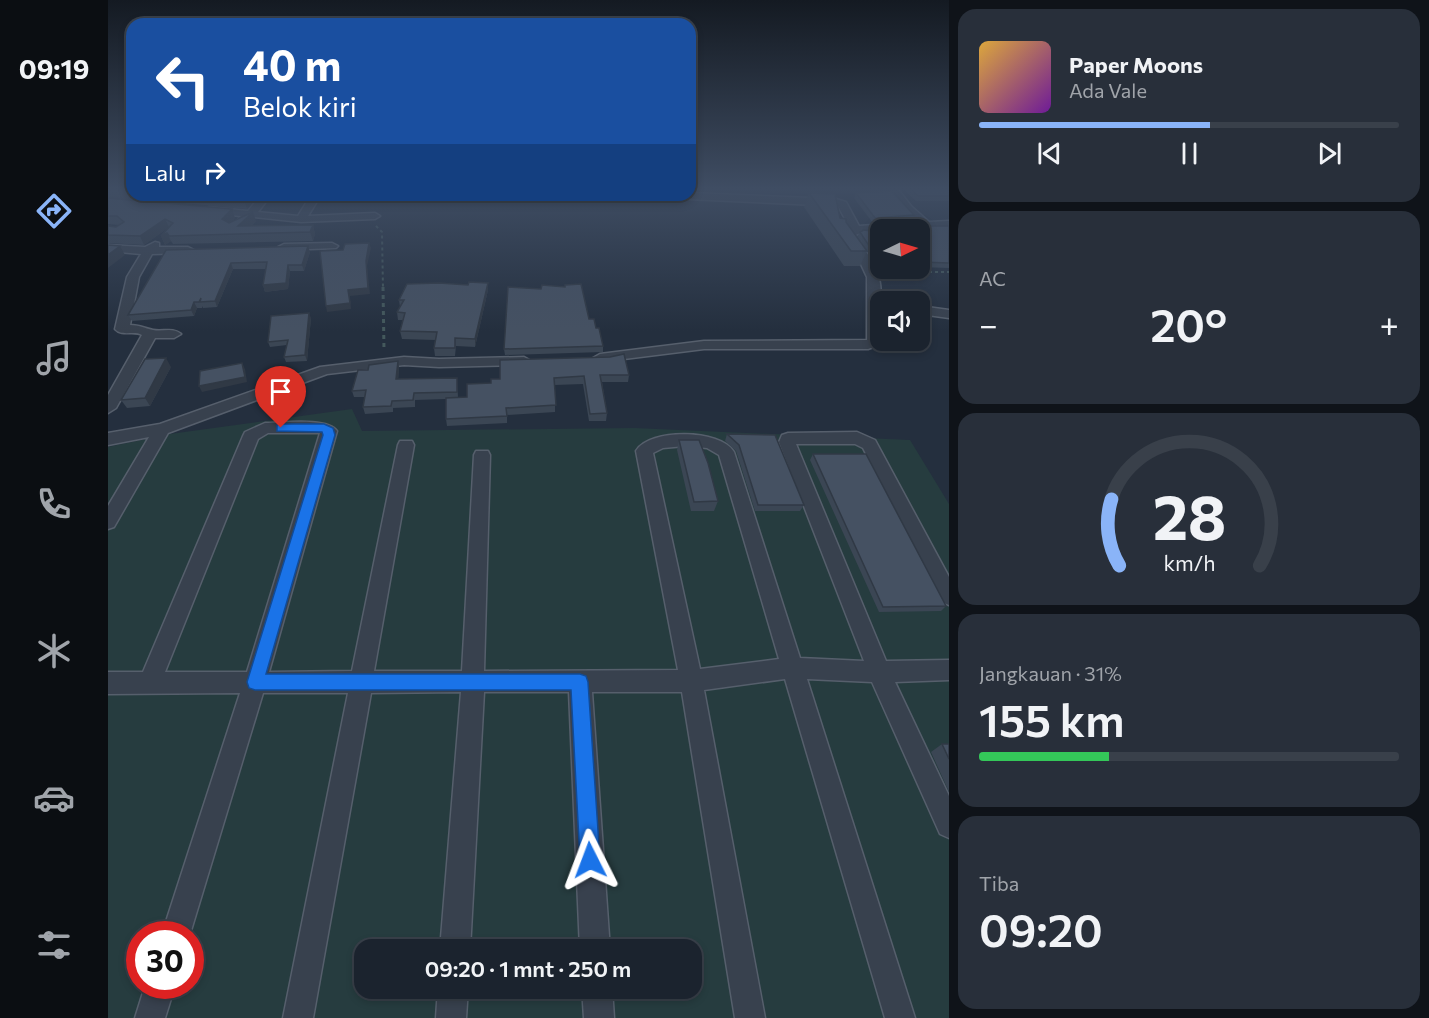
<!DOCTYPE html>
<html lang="id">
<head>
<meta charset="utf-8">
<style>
  :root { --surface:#1b232e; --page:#282f3a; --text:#f1f3f6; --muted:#a0a4aa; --line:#39404a; --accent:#8ab4f8 }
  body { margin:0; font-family:Commissioner,sans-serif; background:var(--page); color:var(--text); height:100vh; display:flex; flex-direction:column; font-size:22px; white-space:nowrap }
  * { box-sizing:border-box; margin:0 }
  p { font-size:20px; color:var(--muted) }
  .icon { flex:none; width:33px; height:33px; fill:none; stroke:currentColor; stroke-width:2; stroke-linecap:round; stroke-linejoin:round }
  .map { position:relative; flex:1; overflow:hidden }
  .drawer { display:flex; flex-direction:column; gap:9px; padding:9px; background:#0f1319; width:480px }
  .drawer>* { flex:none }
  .hud { position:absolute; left:18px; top:18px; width:570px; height:183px; border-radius:18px; box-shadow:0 3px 9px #0003,0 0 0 2px var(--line); background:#1a4fa0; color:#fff; overflow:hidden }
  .needle { width:39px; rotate:85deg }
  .controls { position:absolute; left:762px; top:219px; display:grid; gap:12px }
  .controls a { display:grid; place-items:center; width:60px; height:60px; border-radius:12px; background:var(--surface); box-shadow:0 3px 9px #0003,0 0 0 2px var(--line); font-size:30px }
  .speed { position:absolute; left:18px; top:921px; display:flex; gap:12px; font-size:30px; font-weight:700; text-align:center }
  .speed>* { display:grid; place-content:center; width:78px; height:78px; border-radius:50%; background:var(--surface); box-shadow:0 3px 9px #0003,0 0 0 2px var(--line); line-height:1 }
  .speed .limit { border:9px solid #d22; background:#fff; color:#111 }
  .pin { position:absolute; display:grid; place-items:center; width:51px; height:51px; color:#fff; margin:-62px -26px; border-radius:50% 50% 50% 0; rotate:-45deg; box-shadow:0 0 6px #0007 }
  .pin .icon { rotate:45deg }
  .me { position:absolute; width:66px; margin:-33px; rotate:357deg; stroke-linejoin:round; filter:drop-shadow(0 0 4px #0008) }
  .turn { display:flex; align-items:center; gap:21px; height:126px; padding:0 18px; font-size:27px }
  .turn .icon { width:78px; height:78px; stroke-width:2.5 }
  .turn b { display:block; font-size:42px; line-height:51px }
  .then { display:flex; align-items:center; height:57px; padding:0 18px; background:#0003; gap:12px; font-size:22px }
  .big { font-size:45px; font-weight:600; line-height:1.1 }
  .drawer .card { flex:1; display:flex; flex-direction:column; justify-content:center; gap:9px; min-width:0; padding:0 21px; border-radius:18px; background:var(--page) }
  .drawer .dial { align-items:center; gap:0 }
  .dial svg { height:156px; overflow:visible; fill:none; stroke:var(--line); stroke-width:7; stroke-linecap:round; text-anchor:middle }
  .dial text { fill:var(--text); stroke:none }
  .song { display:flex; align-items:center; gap:18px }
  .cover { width:72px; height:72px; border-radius:9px; background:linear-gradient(135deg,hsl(40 70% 55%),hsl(280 70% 35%)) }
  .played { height:6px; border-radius:3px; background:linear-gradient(90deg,var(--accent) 55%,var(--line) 55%) }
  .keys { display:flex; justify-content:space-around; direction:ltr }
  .heat { display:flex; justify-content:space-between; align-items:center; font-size:33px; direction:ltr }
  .charge { height:9px; border-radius:4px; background:linear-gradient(90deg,#34c759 31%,var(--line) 0) }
  .trip { position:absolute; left:246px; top:939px; width:348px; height:60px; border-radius:18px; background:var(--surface); box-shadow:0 3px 9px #0003,0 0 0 2px var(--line); font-weight:600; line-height:60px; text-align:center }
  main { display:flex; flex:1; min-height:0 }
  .tab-bar { display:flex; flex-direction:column; width:108px; justify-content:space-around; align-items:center; background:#0b0e12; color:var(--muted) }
  .tab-bar .icon { width:42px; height:42px }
  .tab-bar .active { color:var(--accent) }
  .tab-bar b { font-size:27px; color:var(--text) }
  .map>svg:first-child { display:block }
  .green { fill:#263c3f; fill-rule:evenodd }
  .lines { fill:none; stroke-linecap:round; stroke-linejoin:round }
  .minor-casing { stroke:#565f6c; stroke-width:3 }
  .path-far1 { stroke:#44595c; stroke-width:2; stroke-dasharray:3 3; stroke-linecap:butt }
  .path { stroke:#44595c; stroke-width:3; stroke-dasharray:4 4; stroke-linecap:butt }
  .minor { fill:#38414e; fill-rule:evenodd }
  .wall { fill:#3b4654 }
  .shaded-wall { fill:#303945 }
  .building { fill:#455162; stroke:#303945; stroke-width:1.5 }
  .route { fill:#1a73e8; stroke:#114b97; stroke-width:1.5 }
</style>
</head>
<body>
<main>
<nav class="tab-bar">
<b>09:19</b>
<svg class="icon active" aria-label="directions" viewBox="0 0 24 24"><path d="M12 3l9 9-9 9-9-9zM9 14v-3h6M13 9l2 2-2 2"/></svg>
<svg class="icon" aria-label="music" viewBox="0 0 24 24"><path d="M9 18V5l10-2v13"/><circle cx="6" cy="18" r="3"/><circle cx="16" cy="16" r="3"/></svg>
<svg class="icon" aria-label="phone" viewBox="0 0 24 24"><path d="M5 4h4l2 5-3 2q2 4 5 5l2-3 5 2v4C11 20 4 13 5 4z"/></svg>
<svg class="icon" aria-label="climate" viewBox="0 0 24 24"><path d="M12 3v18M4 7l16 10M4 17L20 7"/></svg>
<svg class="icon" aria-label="car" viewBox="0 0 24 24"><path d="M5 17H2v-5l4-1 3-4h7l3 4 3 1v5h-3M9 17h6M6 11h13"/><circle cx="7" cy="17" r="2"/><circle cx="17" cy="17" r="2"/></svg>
<svg class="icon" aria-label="filters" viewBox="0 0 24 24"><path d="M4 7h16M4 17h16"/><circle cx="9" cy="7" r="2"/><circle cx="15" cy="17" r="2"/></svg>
</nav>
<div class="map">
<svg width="841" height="1018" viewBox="0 0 841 1018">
  <rect width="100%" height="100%" fill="#242f3e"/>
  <path class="green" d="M244,409L254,431L526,428L802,440L841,504V1018H0V447L62,434ZM32,934H82V986H32ZM256,950H584V988H256Z"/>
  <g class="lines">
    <g class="minor-casing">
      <path id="minor" d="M781,188H789L803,206L821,222L841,221V227C821,228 758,227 746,236C754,247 764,258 769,271C777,294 770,318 773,340L771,345L760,349H596L492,362L485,358L492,354L596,341L759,340V277L752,262L734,235L742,228L730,206L558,198L553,195H582V193L728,199L738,202L751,226L809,222L795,210L780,190Z
        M5,194L43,195L44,197L39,200L1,199V195Z
        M153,195H163L150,212L190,216L203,195H213L200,216L267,213L272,216L267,219L193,222L145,217L135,223L130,220L133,216L101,213L96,210L101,207L140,211Z
        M252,195H295L296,196L291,199H256Z
        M47,242L51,243V247H80L86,250L80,253L44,254L31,277L22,325C31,325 36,328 45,330C55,332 65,327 73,334L66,338H47L8,408L0,413V395L34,335C26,330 14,337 7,329L19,277L33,254L0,251V245L37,247Z
        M224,243L230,246L228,248L176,250L170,247L176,244Z
        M812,306L841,310V318L812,314Z
        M296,357L331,359L416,357L423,361L416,365L331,367L296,365L219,374L60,433L6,527L0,529V506L41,437L0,445V433L52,424L212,367Z
        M157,423C174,423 220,417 229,431L161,672L244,671L290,445L292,441H304L306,445L266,671H354L366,455L368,451H380L382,455L376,671L570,670L528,451C541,428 613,429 626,452L692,658L756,661L671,442L674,435L680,433L749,432L767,440L841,577V605L834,602L755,448L747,444H688L778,661L841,660V680L787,682L841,796V838L832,834L764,682L699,679L807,1018H777L677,679L596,690L657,1018H627L574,692H484L502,950H472L461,692H376L362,950H332L353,692L263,693L205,1018H175L240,693H155L82,934H54L132,693L0,694V672H35L135,436L137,432ZM160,433H212L139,672H57L150,439ZM577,446L599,448L611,455L671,659L592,669L545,453L555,448Z
        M37,986H67L57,1018H27Z
        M330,988H360L358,1018H328Z
        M474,988H504L506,1018H476Z"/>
    </g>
    <path class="path-far1" d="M268,226L274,232L275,289
      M779,272H841"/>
    <path class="path" d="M275,287L276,351"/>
    <use href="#minor" class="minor"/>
  </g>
  <path class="wall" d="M0,188H24V195H150L139,209L1,196L0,198L127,218L123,222L148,221L143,226L205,225L207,234L205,241L65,244L63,241L57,245L53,236L61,227L36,245L0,243V226L8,227L11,225L0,224Z
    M794,188H841V201H808Z
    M701,193L732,218L738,222L755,246L749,237L752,232L772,231V266H768L759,251L752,266H736L696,207Z
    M748,193L806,215L803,220L765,223L746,198Z
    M841,226V268L812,267V230H773L774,227Z
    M58,250L202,252L196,271H182L180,289L157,292L155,285L158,269H125L109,307L95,308V306L94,308H89L86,316L24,321L20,315Z
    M380,283V290L367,347L348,346L347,356H327L326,348L327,340L294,339L292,331L295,320H290L289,312L292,307L291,300L360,285Z
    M203,318L199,361L178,362L176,357L179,345L162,347L160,342Z
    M481,319L488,328L495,346V352L397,355L396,349Z
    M392,360L521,375L520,382H494L499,413L498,421H481L475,384L447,385V412L399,415V423L339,426L338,419V399L307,400V407L285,408V412L257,414L255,407L257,397H246L244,391L260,370L290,361L291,368L290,379L349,378L350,397H359L392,379Z
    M63,367L42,406L19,408L13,400Z
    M619,434L696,505L692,511H647L628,451L617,441Z
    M571,440L610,501L606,511H583L569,450Z
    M705,454L838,606L833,611L771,612L702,460Z
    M834,744H841V792L823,752Z"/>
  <path class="shaded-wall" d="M140,195H150L139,209L136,200Z
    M124,209L127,218L118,227L114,219Z
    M145,212L148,221L133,234L130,226Z
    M57,219L61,227L36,245L32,236Z
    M205,225L207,234L205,241L202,232Z
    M59,233L63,241L57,245L53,236Z
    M261,243L263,248L259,266L262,294L242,296L243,309L219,312L218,306L240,290L258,261Z
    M12,246L17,255L0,268V255Z
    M200,246L202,252L196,271L194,265Z
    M123,263L125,269L109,307L107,301Z
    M180,265L182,271L180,289L157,292L155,285Z
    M380,283V290L367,347V339Z
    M86,302L89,308L86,316L83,310Z
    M201,313L203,318L199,361L197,355Z
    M58,358L63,367L42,406L37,398Z
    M290,361L291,368L290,386L288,379Z
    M134,363L137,369L139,382L94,392L91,386Z"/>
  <path class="building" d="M6,188H24V190Z
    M802,188H841V196H810Z
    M784,191L806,215L767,218L748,193Z
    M701,193L727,194L732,218L738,219V222L759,251H743Z
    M78,195H140L136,200Z
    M0,198L124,209L114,219L121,223L145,212L130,226L205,225L202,232L61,236L59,233L53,236L65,223L57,219L32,236L0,235V226L8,227L16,222L9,216H0Z
    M793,226H841V263L812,262V230H776L774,227Z
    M756,230L772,232V261H771L752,232Z
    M261,243L258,261L260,288L240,290L242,303L218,306L212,251L235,250L237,244Z
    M0,245L12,246L0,255Z
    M200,246L194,265H180L178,283L155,285L159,262L123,263L107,301L92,302L93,298L91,302H86L83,310L20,315L58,250Z
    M361,282L380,283L367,339L347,338V348H326L329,332L292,331L297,313L289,312L296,300H291L299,284L331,283L360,285Z
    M473,284L481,319H486L488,328H491L495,346L396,349L400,287L433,289L434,285L457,287V285Z
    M201,313L197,355L176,357L180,340L160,342L163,316Z
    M516,354L521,375H492L499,413L482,414L476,376L446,378L448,405L398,408L399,416L338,419V398L359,397V384L383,383V379H392V360L502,357Z
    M58,358L37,398L13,400L37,359Z
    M290,361L288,379L349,378V392L306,393L305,400L284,401L283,406L255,407L258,390L244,391L250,370H260L261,365Z
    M134,363L137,377L91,386L92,371Z
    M619,434L667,435L696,505H650L631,445Z
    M571,440H591L600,463L610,501L586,502Z
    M705,454H758L838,606L775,607Z
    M834,744H841V759Z"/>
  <linearGradient id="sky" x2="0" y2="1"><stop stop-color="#141a22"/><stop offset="0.57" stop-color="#3f4d63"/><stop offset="1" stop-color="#3f4d63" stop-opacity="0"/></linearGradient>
  <rect width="841" height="331" fill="url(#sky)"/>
  <path class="route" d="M173,424H216L225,428L227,435L158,674H472L478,676L480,682L492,860L489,867L482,870L475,867L472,860L463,690H147L141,688L139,682L215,435L214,432L169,431V425Z"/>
</svg>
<div class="controls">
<a><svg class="needle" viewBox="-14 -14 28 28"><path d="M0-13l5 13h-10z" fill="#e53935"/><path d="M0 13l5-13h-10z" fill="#a0a4aa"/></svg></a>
<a><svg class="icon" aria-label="sound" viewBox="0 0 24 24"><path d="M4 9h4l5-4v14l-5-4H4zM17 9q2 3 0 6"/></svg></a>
</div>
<div class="speed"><div class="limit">30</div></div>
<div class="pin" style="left:173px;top:428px;background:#d93025"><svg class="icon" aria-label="arrive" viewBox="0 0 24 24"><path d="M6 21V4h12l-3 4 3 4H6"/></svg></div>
<svg class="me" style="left:482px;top:860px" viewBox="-20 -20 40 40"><path d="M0-17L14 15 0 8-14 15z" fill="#1a73e8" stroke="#fff" stroke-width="4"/></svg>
<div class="trip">09:20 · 1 mnt · 250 m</div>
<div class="hud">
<div class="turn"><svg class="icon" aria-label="left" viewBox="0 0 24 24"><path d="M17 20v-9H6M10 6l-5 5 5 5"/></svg><div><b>40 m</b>Belok kiri</div></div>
<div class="then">Lalu<svg class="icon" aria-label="right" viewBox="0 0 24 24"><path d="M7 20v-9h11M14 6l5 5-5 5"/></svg></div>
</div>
</div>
<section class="drawer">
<div class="card">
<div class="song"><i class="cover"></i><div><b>Paper Moons</b><p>Ada Vale</p></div></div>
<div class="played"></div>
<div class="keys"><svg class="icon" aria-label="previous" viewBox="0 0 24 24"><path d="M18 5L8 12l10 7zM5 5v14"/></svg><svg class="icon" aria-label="pause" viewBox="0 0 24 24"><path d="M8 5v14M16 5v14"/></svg><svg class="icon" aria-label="next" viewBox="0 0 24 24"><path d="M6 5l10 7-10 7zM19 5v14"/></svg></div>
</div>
<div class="card"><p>AC</p>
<div class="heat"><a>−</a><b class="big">20°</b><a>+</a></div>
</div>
<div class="card dial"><svg viewBox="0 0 100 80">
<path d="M14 69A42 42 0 1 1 86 69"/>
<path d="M14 69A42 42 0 0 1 10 35" stroke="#8ab4f8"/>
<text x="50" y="56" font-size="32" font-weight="700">28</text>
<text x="50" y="72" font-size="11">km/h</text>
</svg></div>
<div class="card"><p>Jangkauan · 31%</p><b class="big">155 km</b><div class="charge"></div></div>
<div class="card"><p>Tiba</p><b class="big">09:20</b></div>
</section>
</main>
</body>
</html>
